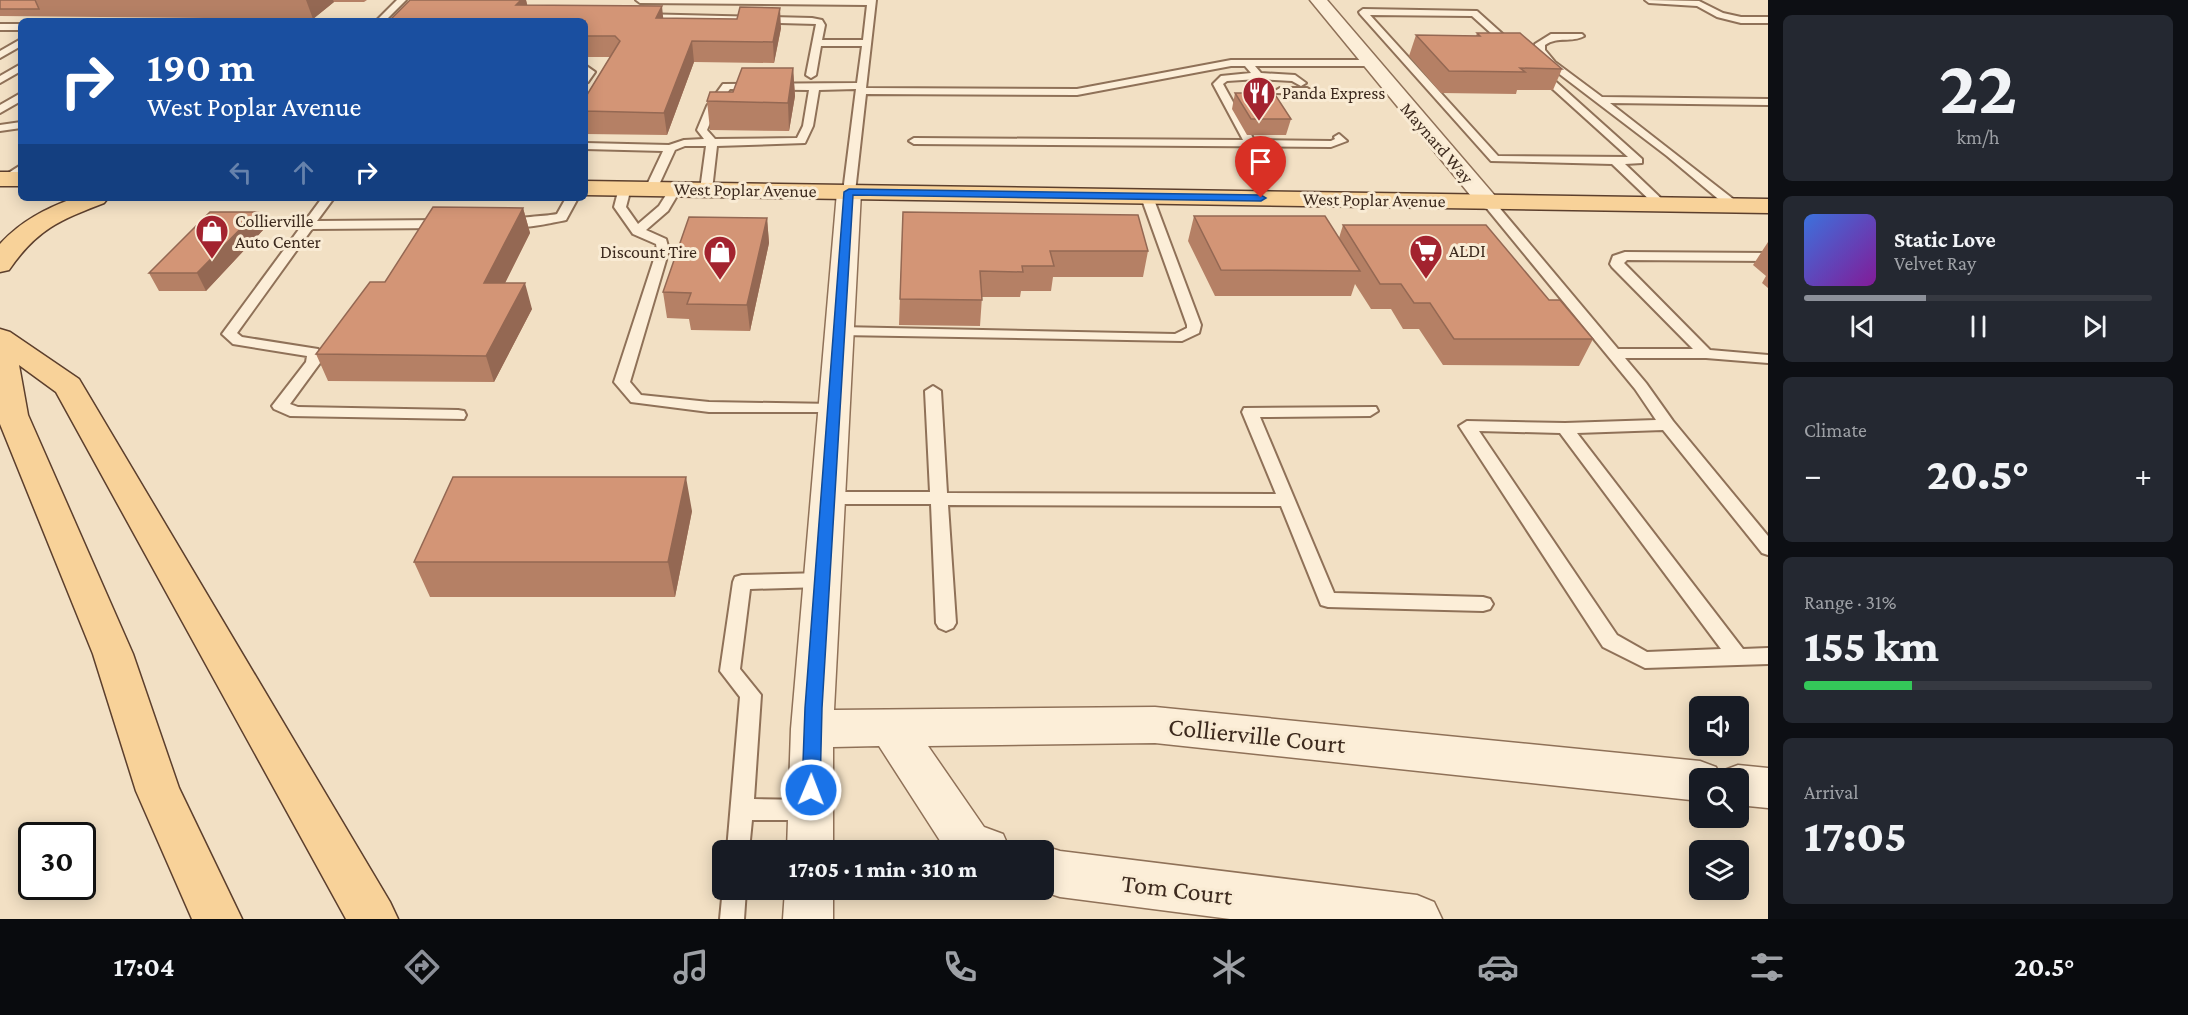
<!DOCTYPE html>
<html lang="en">
<head>
<meta charset="utf-8">
<style>
  :root { --surface:#171b24; --page:#242831; --text:#f1f3f6; --muted:#9ea1a6; --line:#363941; --accent:#8c9099 }
  body { margin:0; font-family:"Crimson Pro",serif; background:var(--page); color:var(--text); height:100vh; display:flex; flex-direction:column; font-size:22px; white-space:nowrap }
  * { box-sizing:border-box; margin:0 }
  p { font-size:20px; color:var(--muted) }
  .icon { flex:none; width:33px; height:33px; fill:none; stroke:currentColor; stroke-width:2; stroke-linecap:round; stroke-linejoin:round }
  .map { position:relative; flex:1; overflow:hidden }
  .sheet { display:flex; flex-direction:column; gap:15px; padding:15px; background:#0d0f14; width:420px }
  .sheet>* { flex:none }
  .banner { position:absolute; left:18px; top:18px; width:570px; height:183px; border-radius:9px; box-shadow:0 3px 15px #0003; background:#1a4fa0; color:#fff; overflow:hidden }
  .controls { position:absolute; left:1689px; top:696px; display:grid; gap:12px }
  .controls a { display:grid; place-items:center; width:60px; height:60px; border-radius:9px; background:var(--surface); box-shadow:0 3px 15px #0003; font-size:30px }
  .speed { position:absolute; left:18px; top:822px; display:flex; gap:12px; font-size:30px; font-weight:700; text-align:center }
  .speed>* { display:grid; place-content:center; width:78px; height:78px; border-radius:50%; background:var(--surface); box-shadow:0 3px 15px #0003; line-height:1 }
  .speed .limit { border:3px solid #111; border-radius:9px; background:#fff; color:#111 }
  .pin { position:absolute; display:grid; place-items:center; width:51px; height:51px; color:#fff; margin:-62px -26px; border-radius:50% 50% 50% 0; rotate:-45deg; box-shadow:0 0 6px #0007 }
  .pin .icon { rotate:45deg }
  .me { position:absolute; width:66px; margin:-33px; rotate:1deg; stroke-linejoin:round; filter:drop-shadow(0 0 4px #0008) }
  .turn { display:flex; align-items:center; gap:21px; height:126px; padding:0 30px; font-size:27px }
  .turn .icon { width:78px; height:78px; stroke-width:2.5 }
  .turn b { display:block; font-size:42px; line-height:51px }
  .lanes { display:flex; align-items:center; height:57px; padding:0 30px; background:#0003; justify-content:center; gap:30px; direction:ltr }
  .lanes .off { opacity:.35 }
  .big { font-size:45px; font-weight:800; line-height:1.1 }
  .sheet .tile { flex:1; display:flex; flex-direction:column; justify-content:center; gap:9px; min-width:0; padding:0 21px; border-radius:9px; background:var(--page) }
  .sheet .dial { align-items:center; gap:0 }
  .dial b { font-size:78px; line-height:1 }
  .song { display:flex; align-items:center; gap:18px }
  .cover { width:72px; height:72px; border-radius:9px; background:linear-gradient(135deg,hsl(220 70% 55%),hsl(290 70% 35%)) }
  .played { height:6px; border-radius:3px; background:linear-gradient(90deg,var(--accent) 35%,var(--line) 35%) }
  .keys { display:flex; justify-content:space-around; direction:ltr }
  .heat { display:flex; justify-content:space-between; align-items:center; font-size:33px; direction:ltr }
  .charge { height:9px; border-radius:4px; background:linear-gradient(90deg,#34c759 31%,var(--line) 0) }
  .trip { position:absolute; left:712px; top:840px; width:342px; height:60px; border-radius:9px; background:var(--surface); box-shadow:0 3px 15px #0003; font-weight:800; line-height:60px; text-align:center }
  .tab-bar { display:flex; height:96px; justify-content:space-around; align-items:center; background:#090b0e; color:var(--muted) }
  .tab-bar .icon { width:42px; height:42px }
  .tab-bar .selected { color:var(--accent) }
  .tab-bar b { font-size:27px; color:var(--text) }
  main { display:flex; flex:1; min-height:0 }
  .map>svg:first-child { display:block }
  .lines { fill:none; stroke-linecap:round; stroke-linejoin:round }
  .lane-casing { stroke:#8f7158; stroke-width:4 }
  .street-casing { stroke:#8f7158; stroke-width:3 }
  .primary-casing { stroke:#5c3f2d; stroke-width:3 }
  .lane { fill:#fceed8; fill-rule:evenodd }
  .street { fill:#fceed8; fill-rule:evenodd }
  .primary { fill:#f8d299; fill-rule:evenodd }
  .wall { fill:#b58065 }
  .shaded-wall { fill:#946853 }
  .building { fill:#d39576; stroke:#946853; stroke-width:1.5 }
  .route { fill:#1a73e8; stroke:#114b97; stroke-width:1.5 }
  .labels { text-anchor:middle; stroke-width:6; stroke-linejoin:round; paint-order:stroke }
  .far-poi-label { font-size:18px; fill:#3d2a1e; stroke:#f9ebd4; text-anchor:start }
  .far-street-label { font-size:18px; fill:#3d2a1e; stroke:#f9ebd4 }
  .near-street-label { font-size:26px; fill:#3d2a1e; stroke:#f9ebd4 }
</style>
</head>
<body>
<main>
<div class="map">
<svg width="1768" height="919" viewBox="0 0 1768 919">
  <rect width="100%" height="100%" fill="#f2e0c4"/>
  <g class="lines">
    <g class="lane-casing">
      <path id="lane" d="M397,0H406L385,21H376Z
        M636,0H876L866,88L1077,89L1231,60H1369L1374,63L1369,66H1255L1261,73L1295,75L1306,83L1301,86L1292,81L1258,79L1227,81L1223,84L1254,140L1331,141L1335,139L1334,137L1339,134L1347,141L1331,147L914,144L909,141L914,138L1243,140L1213,84L1221,76L1251,73L1245,66H1231L1077,95L866,94L855,192L849,196L843,192L856,89L819,90L813,126L805,143L717,146L712,190L706,194L700,190L706,146H685L675,150L657,189L651,193L645,189L663,151L585,149V143L669,145L684,140L704,139L697,130L707,106L723,84L857,83L862,46H821L816,75L811,78L806,75L816,24L642,19L639,18V14L812,18L822,20L825,25L822,40H863L867,5L640,3ZM730,89L809,90L803,126L797,138L715,139L707,130L717,106Z
        M1645,0L1699,1L1723,13L1741,17H1768V23H1741L1717,17L1697,6L1649,3Z
        M1363,9L1477,11L1642,159V163L1625,164L1667,204L1665,207H1657L1612,164L1491,161L1360,14L1359,12ZM1370,15L1472,16L1628,157L1498,156Z
        M0,24H21V30H0Z
        M1551,34H1582L1584,36C1572,43 1558,36 1545,45V50L1555,62L1602,97L1768,99V105L1610,103L1737,202V208H1729L1667,156L1549,66L1535,51V44Z
        M21,39V46L0,58V51Z
        M21,64V71L0,83V76Z
        M585,65L595,72L588,82L585,83Z
        M1280,88H1307L1312,91L1307,94L1276,93L1275,91Z
        M21,93V101L0,113V105Z
        M21,122V128L0,131V125Z
        M21,165V173L10,181H2V177Z
        M625,184L631,188L626,207L638,224L659,206L671,187L675,185L681,189L668,211L646,230L666,239L669,250L630,382L641,395L709,402L834,404L840,406L842,409L840,412H709L631,402L614,382L657,250L656,244L633,234L614,207L619,188Z
        M1147,193L1153,197L1201,325L1199,333L1182,341L840,335L833,331L840,327L1175,334L1187,328V325L1141,197Z
        M322,198H334L317,221L443,220L449,224L443,228L312,229L237,333L242,337L318,349L322,356L320,363L290,404L298,407L458,410L464,411L466,415L464,419L290,416L274,409L272,406L306,362L307,356L233,344L222,334Z
        M566,198H578L566,220C551,223 510,233 498,223C505,217 544,217 557,214Z
        M1488,198L1492,199L1618,349H1693L1612,267L1610,264L1613,256L1625,252L1768,253V261L1627,260L1624,263L1710,350L1768,355V363L1706,358H1625L1646,383L1673,421L1768,536V555L1762,553L1663,430L1577,433L1743,649L1768,648V664L1645,668L1603,647L1459,426L1467,421L1565,423L1656,420L1635,389L1484,205L1482,202ZM1479,431L1560,433L1721,649L1647,652L1617,635Z
        M933,386L941,391L947,493L1276,494L1242,412L1244,408L1376,407L1378,411L1370,416L1260,417L1334,593L1483,597L1490,599L1493,604L1490,609L1483,611L1328,607L1321,605L1281,506L948,505L956,623L953,628L946,631L939,628L936,623L931,504H828L822,502L819,498L822,494L828,492H930L925,391Z
        M823,573L830,575L832,580L830,585L823,587L750,589L740,669L761,695L754,799L810,800L818,803L821,810L818,817L810,820H752L749,850H727L740,697L720,671L733,582L735,577L742,575Z
        M723,888V890H746L744,919H720Z"/>
    </g>
    <g class="street-casing">
      <path id="street" d="M1310,0H1327L1496,197L1500,202L1496,207L1488,209L1480,207Z
        M849,185L857,187L861,192L834,710L1155,707L1700,761L1716,767L1720,776L1722,771L1738,765L1768,768V808L1738,805V778H1700V801L1155,743L928,746L984,827L1003,834L1010,850H946L879,746L833,747V850H787L791,729L837,192L841,187Z
        M1044,846L1060,851L1417,895L1434,902L1442,919H1230L1060,897L1038,890H1044V850H1033Z
        M785,890H833V919H783Z"/>
    </g>
    <g class="primary-casing">
      <path id="primary" d="M0,172H21V186H0Z
        M585,181L1768,199V213L585,195Z
        M74,198H108L104,203C60,220 37,229 9,270L0,272V244C21,221 45,209 74,198Z
        M0,329L10,332L79,379L390,902L398,919H346L56,392L19,365L28,415L133,654L179,788L242,919H192L136,791L93,654L0,424Z"/>
    </g>
    <use href="#lane" class="lane"/>
    <use href="#street" class="street"/>
    <use href="#primary" class="primary"/>
  </g>
  <path class="wall" d="M0,0H367L364,2H334L313,19L0,16Z
    M410,0H526L527,5L663,18L781,28L774,63L694,62L667,135L585,134V98L610,57H585V21Z
    M1477,33L1562,69L1553,90H1517L1516,94L1441,93L1409,56L1416,35L1476,36Z
    M793,68L795,96L789,131L710,130L707,101L733,92Z
    M1235,93L1291,119L1286,135H1247L1232,109Z
    M523,208L530,233L505,283L532,309L494,382L328,381L316,354L385,282Z
    M903,212L1148,251L1143,277H1053L1051,291H1021L1020,297H982L980,326L899,325Z
    M1194,216L1339,238L1343,225L1549,300L1593,339L1579,366L1443,365L1419,329H1403L1391,309H1371L1355,284L1351,296H1215L1188,241Z
    M767,218L769,243L750,331L691,330L689,319L667,318L663,292Z
    M264,229L206,291H159L149,273Z
    M1768,242V288L1762,283L1766,276L1753,265Z
    M692,511L675,597H430L414,562Z"/>
  <path class="shaded-wall" d="M306,0H333L334,2L313,19Z
    M521,0H526L530,16L516,5Z
    M662,6L664,26L656,18Z
    M780,8L781,28L774,63L773,42Z
    M692,41L694,62L667,135L664,113Z
    M793,68L795,96L789,131L788,103Z
    M523,208L530,233L492,309L484,283Z
    M257,212L264,229L206,291L197,273Z
    M767,218L769,243L750,331L747,305Z
    M525,283L532,309L494,382L486,356Z
    M686,477L692,511L675,597L668,562Z"/>
  <path class="building" d="M0,0H35L39,9H0Z
    M410,0H521L516,5L662,6L656,18L737,19L740,7L780,8L773,42L692,41L664,113L585,111V98L620,41L615,36H585V21H389Z
    M1477,33H1520L1562,69L1520,68L1525,72L1449,71L1416,35L1480,36Z
    M742,68H793L788,103L707,101L710,92H733Z
    M1235,93H1274L1291,119H1251Z
    M433,207L523,208L484,283H525L486,356L316,354L370,282H385Z
    M210,212H257L197,273H149Z
    M903,212L1138,215L1148,251H1050L1054,266H1022L1023,272L980,271L982,300L900,299Z
    M1194,216H1325L1360,271L1221,270Z
    M689,217L767,218L747,305L687,304L691,293L663,292Z
    M1343,225H1486L1549,300H1560L1593,339H1454L1430,303H1414L1401,284H1380Z
    M453,477H686L668,562H414Z"/>
  <path class="route" d="M849,189L1261,195L1266,198L1261,201L853,195L822,708L820,790L817,796L811,798L804,796L802,790L805,708L844,192Z"/>
  <defs>
    <g id="restaurant-pin" transform="scale(1.725)"><path d="M0 17L-7.5 6A9.5 9.5 0 1 1 7.5 6Z" fill="#a3232f" stroke="#f9ebd4"/><path d="M-5-6h1v4h1v-4h1v4h1v-4h1v5L-1.5 .5V6h-2V.5L-5-1ZM5-6V6H3V1.5H1.5Q1.5-4 5-6Z" fill="#fff"/></g>
    <g id="shop-pin" transform="scale(1.725)"><path d="M0 17L-7.5 6A9.5 9.5 0 1 1 7.5 6Z" fill="#a3232f" stroke="#f9ebd4"/><path d="M-5-2.5h2.3a2.7 3.5 0 0 1 5.4 0H5L5.5 6h-11ZM-1.5-2.5h3a1.5 2.3 0 0 0-3 0Z" fill="#fff"/></g>
    <g id="supermarket-pin" transform="scale(1.725)"><path d="M0 17L-7.5 6A9.5 9.5 0 1 1 7.5 6Z" fill="#a3232f" stroke="#f9ebd4"/><path d="M-6-5.5h2.5l.6 2H6L4.5 2H-2.5L-4.4-4H-6ZM-1.5 3.2a1.3 1.3 0 1 0 .1 0ZM3 3.2a1.3 1.3 0 1 0 .1 0Z" fill="#fff"/></g>
  </defs>
  <g fill-rule="evenodd">
    <use href="#restaurant-pin" x="1259" y="93"/>
    <use href="#shop-pin" x="212" y="231"/>
    <use href="#supermarket-pin" x="1426" y="251"/>
    <use href="#shop-pin" x="720" y="252"/>
  </g>
  <g class="labels">
    <g class="far-poi-label">
      <text x="1282" y="99">Panda Express</text>
      <text x="235" y="227">Collierville<tspan x="235" dy="21">Auto Center</tspan></text>
      <text x="1449" y="257">ALDI</text>
      <text x="697" y="258" text-anchor="end">Discount Tire</text>
    </g>
    <g class="far-street-label">
      <text transform="translate(1437 143) rotate(49)" y="6">Maynard Way</text>
      <text transform="translate(745 190) rotate(1)" y="6">West Poplar Avenue</text>
      <text transform="translate(1374 200) rotate(1)" y="6">West Poplar Avenue</text>
    </g>
    <g class="near-street-label">
      <text transform="translate(1257 735) rotate(6)" y="9">Collierville Court</text>
      <text transform="translate(1177 889) rotate(7)" y="9">Tom Court</text>
    </g>
  </g>
</svg>
<div class="controls">
<a><svg class="icon" aria-label="sound" viewBox="0 0 24 24"><path d="M4 9h4l5-4v14l-5-4H4zM17 9q2 3 0 6"/></svg></a>
<a><svg class="icon" aria-label="search" viewBox="0 0 24 24"><circle cx="10" cy="10" r="6"/><path d="M15 15l6 6"/></svg></a>
<a><svg class="icon" aria-label="layers" viewBox="0 0 24 24"><path d="M12 4l9 5-9 5-9-5zM3 14l9 5 9-5"/></svg></a>
</div>
<div class="speed"><div class="limit">30</div></div>
<div class="pin" style="left:1261px;top:198px;background:#d93025"><svg class="icon" aria-label="arrive" viewBox="0 0 24 24"><path d="M6 21V4h12l-3 4 3 4H6"/></svg></div>
<svg class="me" style="left:811px;top:790px" viewBox="-20 -20 40 40"><circle r="17" fill="#1a73e8" stroke="#fff" stroke-width="3"/><path d="M0-11L8 9 0 5-8 9z" fill="#fff"/></svg>
<div class="trip">17:05 · 1 min · 310 m</div>
<div class="banner">
<div class="turn"><svg class="icon" aria-label="right" viewBox="0 0 24 24"><path d="M7 20v-9h11M14 6l5 5-5 5"/></svg><div><b>190 m</b>West Poplar Avenue</div></div>
<div class="lanes"><svg class="icon off" aria-label="left" viewBox="0 0 24 24"><path d="M17 20v-9H6M10 6l-5 5 5 5"/></svg><svg class="icon off" aria-label="ahead" viewBox="0 0 24 24"><path d="M12 20V5M6 11l6-6 6 6"/></svg><svg class="icon" aria-label="right" viewBox="0 0 24 24"><path d="M7 20v-9h11M14 6l5 5-5 5"/></svg></div>
</div>
</div>
<section class="sheet">
<div class="tile dial"><b>22</b><p>km/h</p></div>
<div class="tile">
<div class="song"><i class="cover"></i><div><b>Static Love</b><p>Velvet Ray</p></div></div>
<div class="played"></div>
<div class="keys"><svg class="icon" aria-label="previous" viewBox="0 0 24 24"><path d="M18 5L8 12l10 7zM5 5v14"/></svg><svg class="icon" aria-label="pause" viewBox="0 0 24 24"><path d="M8 5v14M16 5v14"/></svg><svg class="icon" aria-label="next" viewBox="0 0 24 24"><path d="M6 5l10 7-10 7zM19 5v14"/></svg></div>
</div>
<div class="tile"><p>Climate</p>
<div class="heat"><a>−</a><b class="big">20.5°</b><a>+</a></div>
</div>
<div class="tile"><p>Range · 31%</p><b class="big">155 km</b><div class="charge"></div></div>
<div class="tile"><p>Arrival</p><b class="big">17:05</b></div>
</section>
</main>
<nav class="tab-bar">
<b>17:04</b>
<svg class="icon selected" aria-label="directions" viewBox="0 0 24 24"><path d="M12 3l9 9-9 9-9-9zM9 14v-3h6M13 9l2 2-2 2"/></svg>
<svg class="icon" aria-label="music" viewBox="0 0 24 24"><path d="M9 18V5l10-2v13"/><circle cx="6" cy="18" r="3"/><circle cx="16" cy="16" r="3"/></svg>
<svg class="icon" aria-label="phone" viewBox="0 0 24 24"><path d="M5 4h4l2 5-3 2q2 4 5 5l2-3 5 2v4C11 20 4 13 5 4z"/></svg>
<svg class="icon" aria-label="climate" viewBox="0 0 24 24"><path d="M12 3v18M4 7l16 10M4 17L20 7"/></svg>
<svg class="icon" aria-label="car" viewBox="0 0 24 24"><path d="M5 17H2v-5l4-1 3-4h7l3 4 3 1v5h-3M9 17h6M6 11h13"/><circle cx="7" cy="17" r="2"/><circle cx="17" cy="17" r="2"/></svg>
<svg class="icon" aria-label="filters" viewBox="0 0 24 24"><path d="M4 7h16M4 17h16"/><circle cx="9" cy="7" r="2"/><circle cx="15" cy="17" r="2"/></svg>
<b>20.5°</b>
</nav>
</body>
</html>
